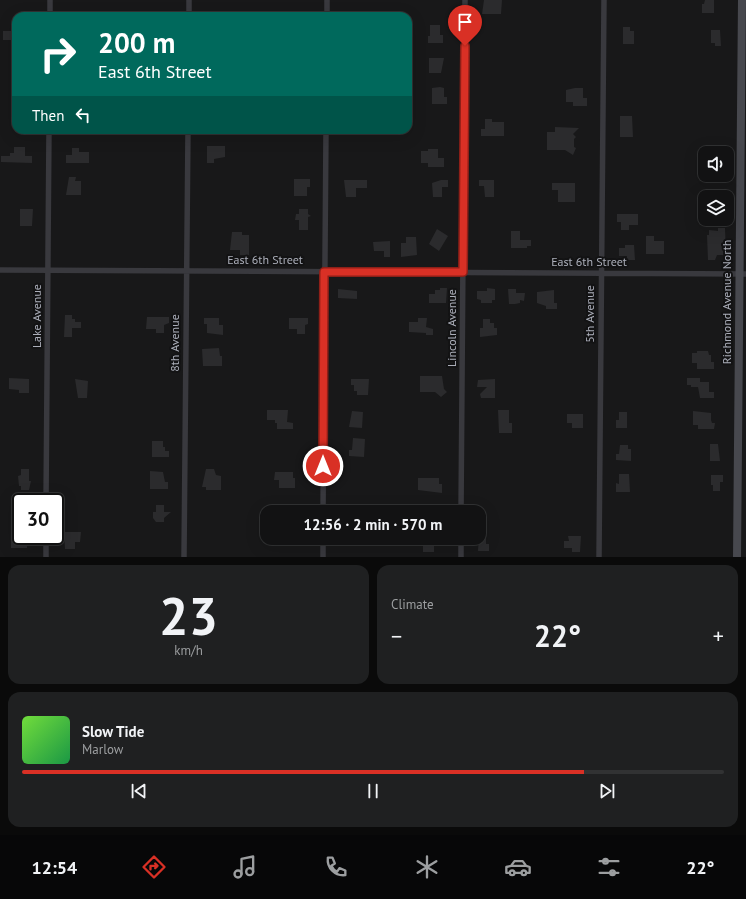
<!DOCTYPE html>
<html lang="en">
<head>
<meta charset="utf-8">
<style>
  :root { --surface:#121213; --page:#1f2021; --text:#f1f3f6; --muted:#9c9ea0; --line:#313233; --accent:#d93025 }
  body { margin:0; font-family:"PT Sans",sans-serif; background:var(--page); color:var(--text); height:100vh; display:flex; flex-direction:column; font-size:15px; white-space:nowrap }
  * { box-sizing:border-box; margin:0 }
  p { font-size:13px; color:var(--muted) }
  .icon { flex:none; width:22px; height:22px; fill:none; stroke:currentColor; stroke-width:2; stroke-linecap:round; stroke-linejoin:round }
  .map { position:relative; height:557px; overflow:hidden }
  .sheet { display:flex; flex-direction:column; gap:8px; padding:8px; background:#0a0a0a; flex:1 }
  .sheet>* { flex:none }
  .top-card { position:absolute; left:12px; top:12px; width:400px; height:122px; border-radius:12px; box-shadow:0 4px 16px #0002,0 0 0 1px var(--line); background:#00695c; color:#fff; overflow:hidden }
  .controls { position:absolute; left:698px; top:146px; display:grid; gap:8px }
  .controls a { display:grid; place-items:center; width:36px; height:36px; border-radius:8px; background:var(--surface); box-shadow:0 4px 16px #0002,0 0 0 1px var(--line); font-size:20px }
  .speed { position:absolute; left:12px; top:493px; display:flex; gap:8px; font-size:20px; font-weight:700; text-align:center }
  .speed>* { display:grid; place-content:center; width:52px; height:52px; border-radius:50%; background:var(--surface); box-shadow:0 4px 16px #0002,0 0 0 1px var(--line); line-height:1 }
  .speed .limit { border:2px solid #111; border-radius:6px; background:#fff; color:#111 }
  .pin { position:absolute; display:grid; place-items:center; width:34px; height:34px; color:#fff; margin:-41px -17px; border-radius:50% 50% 50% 0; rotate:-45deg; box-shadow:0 0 4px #0007 }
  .pin .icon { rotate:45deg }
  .me { position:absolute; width:44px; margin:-22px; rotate:0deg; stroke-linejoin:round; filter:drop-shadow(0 0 3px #0008) }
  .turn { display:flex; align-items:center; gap:14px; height:84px; padding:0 20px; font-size:18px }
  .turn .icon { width:52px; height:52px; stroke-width:2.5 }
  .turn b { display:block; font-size:28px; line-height:34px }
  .then { display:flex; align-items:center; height:38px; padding:0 20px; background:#0003; gap:8px; font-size:15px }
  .big { font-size:30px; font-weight:700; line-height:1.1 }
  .sheet .widget { flex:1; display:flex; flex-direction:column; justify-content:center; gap:6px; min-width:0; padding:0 14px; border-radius:12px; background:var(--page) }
  .sheet .dial { align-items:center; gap:0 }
  .dial b { font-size:52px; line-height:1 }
  .song { display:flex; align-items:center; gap:12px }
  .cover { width:48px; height:48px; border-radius:6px; background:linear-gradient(135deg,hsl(100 70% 55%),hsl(140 70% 35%)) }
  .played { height:4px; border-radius:2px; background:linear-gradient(90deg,var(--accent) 80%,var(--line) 80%) }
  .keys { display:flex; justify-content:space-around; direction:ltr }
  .heat { display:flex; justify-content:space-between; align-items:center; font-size:22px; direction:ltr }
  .sheet .tiles { flex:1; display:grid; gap:8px; grid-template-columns:1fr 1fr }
  .widget:last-child { grid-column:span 2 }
  .trip { position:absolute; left:260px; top:505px; width:226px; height:40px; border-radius:12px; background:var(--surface); box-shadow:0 4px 16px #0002,0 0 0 1px var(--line); font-weight:700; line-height:40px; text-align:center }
  .menu { display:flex; height:64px; justify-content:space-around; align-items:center; background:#070708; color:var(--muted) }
  .menu .icon { width:28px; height:28px }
  .menu .current { color:var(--accent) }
  .menu b { font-size:18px; color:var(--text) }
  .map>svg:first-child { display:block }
  .building { fill:#2b2b2d }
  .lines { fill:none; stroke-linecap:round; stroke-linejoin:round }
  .street { stroke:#39393e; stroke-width:5.5 }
  .secondary { stroke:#47484e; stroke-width:8 }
  .route-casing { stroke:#8d1f18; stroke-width:10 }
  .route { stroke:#d93025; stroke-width:7 }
  .labels { text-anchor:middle; stroke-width:4; stroke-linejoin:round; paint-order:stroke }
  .street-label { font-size:12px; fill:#abaeb9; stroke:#131314 }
</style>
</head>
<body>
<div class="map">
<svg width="746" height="557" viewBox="0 0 746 557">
  <rect width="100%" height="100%" fill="#181819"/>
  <path class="building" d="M484,0H502L501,14H482Z
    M705,0H714V13H702V4H704Z
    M430,25H440V35H443V43H428V36H430Z
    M623,27H630V31H634V44H623Z
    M711,30H720L721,46H715V43H711Z
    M3,31H16V40H3Z
    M429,58H444L441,73H429Z
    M440,87L444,88V97H447V104H432V88Z
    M575,88H583V98H587V106H573V102H566V90Z
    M620,116H632L633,137H620Z
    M485,119H492V122H504V136H481V129H485Z
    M555,127L579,128L573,134L576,137L574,139V147L576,148L573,155L565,150H547V132H555Z
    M207,146H225V157L214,159V163H207Z
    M14,147H25V156H32V163L1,162V156H10V153H14Z
    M72,148H79V152H89V163H66V155H72Z
    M428,149H438V158H444V167H428V163H421V151H428Z
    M69,177H76L75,181H81V195H66Z
    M294,179H310V187H307V196H294Z
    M344,180H367V188H356V197H346Z
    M441,180H448V187H442V197H433L432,183Z
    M479,180H494V197H485L484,186H479Z
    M552,183H575V202H558V190H552Z
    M20,209H33L32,226H20Z
    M299,209H308V214L311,216L308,217V230H299V220H295L296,214H299Z
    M617,214H638V225H629V230H621V222H617Z
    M718,228H725L726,255H717L715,260H708L707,235H709V230L718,231Z
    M437,229L448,236L439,251L429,244Z
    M511,231H520V240H531V246H527V248H511Z
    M232,232H242V235H249V255H240V250H230Z
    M646,236H654V241H664V254H646Z
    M406,237H416L417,255L401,257V243H406Z
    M390,241V257H384V251H374L373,242Z
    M625,245H634L635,260H627V256H619V248H625Z
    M440,288H447L446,303H429V294H435V290H440Z
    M487,288L495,289V300H492V303H481V300L477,299V291H487Z
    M338,289L357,291V299L338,298Z
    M508,289H516V293H525L524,301L520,300V303L515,304H509Z
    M554,290V303H557V309H546V306L537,303V292Z
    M65,315H72V319H75V322H81V328H72V337H64Z
    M147,317H169V323L164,325V333H156V329H146Z
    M204,318H219V325H223V335L207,333V324H204Z
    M289,318H308V324L305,325V334H297V329H289Z
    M418,318H427L426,327L433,329V335H426V333L409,332V322H418Z
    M483,319H490V323H494V328H497V335L480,337V328H483Z
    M219,348L220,356H222V366H203L202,349Z
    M697,351H708L709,355H711V362H714V369H697V363H692V353H697Z
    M420,376H442L444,389L447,392L441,397L435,392H420Z
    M9,378L29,379V393H19V390L9,389Z
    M687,378H700V382H709V392H714V398H700L698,387H691V385H687Z
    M75,379L88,381L87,398H78Z
    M351,379H369L368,395H357V391H354V385H351Z
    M478,380L495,379V398H481L480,394L487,387H477Z
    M267,410H288L287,422L293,423V429H277V423H275V420H267Z
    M498,410H509V423H512V433H499Z
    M352,411L363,412L362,428L349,427Z
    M693,411L711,413V420L712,423H715L714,429H698V425H693Z
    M619,412H627V428H616V420H619Z
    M567,414H583V428H572V423H567Z
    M353,438L365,439L364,457L349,456V450H352Z
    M152,441H163V447H165V451H169V457H152Z
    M710,444H718L720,461H710Z
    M620,445H628V449H631V461L616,460V454H619Z
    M21,469H29V481H31L29,490H21V486H19L18,476L21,475Z
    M206,469H214L216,475L221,476V490H206V487H202Z
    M150,471L163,472L165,482H168V489H150Z
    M275,472H293V478H295V488H279V480H274Z
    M619,474H629L630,492H616V483L619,484Z
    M711,475H723V482H720V491H713V485H711Z
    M418,478H439V484H442V493L418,490Z
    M409,504H427V510L409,512Z
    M156,505H164V512H171L164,518V522H156L153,518V512H156Z
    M342,507H360V512H342Z
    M64,532H81L80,542H75V549H65Z
    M11,534H20L22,542H27V548H11Z
    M479,534H486V544H489V551H478Z
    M568,536H581L580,552H572V548H564V541H569Z
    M427,538H434V552H423V543H427Z"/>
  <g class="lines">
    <path class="street" d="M50,16V0
      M189,16V0
      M327,16V0
      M0,270L746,274
      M46,502L49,130
      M323,512L326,130
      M461,512L465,0
      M46,557V536
      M184,557L188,130
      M323,557V538
      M461,557V538
      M599,557L604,0"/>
    <path class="secondary" d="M737,557L742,0"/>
  </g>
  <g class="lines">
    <g class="route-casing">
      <path id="route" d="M323,466L324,272H463L465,46"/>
    </g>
    <use href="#route" class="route"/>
  </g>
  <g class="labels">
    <g class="street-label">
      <text x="265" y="264">East 6th Street</text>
      <text x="589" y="266">East 6th Street</text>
      <text transform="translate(727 302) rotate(-90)" y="4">Richmond Avenue North</text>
      <text transform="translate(590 314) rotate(-90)" y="4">5th Avenue</text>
      <text transform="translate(37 316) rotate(-90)" y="4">Lake Avenue</text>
      <text transform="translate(452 328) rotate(-90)" y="4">Lincoln Avenue</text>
      <text transform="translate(175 343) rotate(-90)" y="4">8th Avenue</text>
    </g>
  </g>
</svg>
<div class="controls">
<a><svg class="icon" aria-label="sound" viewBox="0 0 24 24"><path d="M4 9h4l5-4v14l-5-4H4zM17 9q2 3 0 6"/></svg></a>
<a><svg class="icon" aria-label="layers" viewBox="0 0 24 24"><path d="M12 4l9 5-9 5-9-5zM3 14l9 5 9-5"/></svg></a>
</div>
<div class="speed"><div class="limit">30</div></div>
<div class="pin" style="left:465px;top:46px;background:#d93025"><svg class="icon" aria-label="arrive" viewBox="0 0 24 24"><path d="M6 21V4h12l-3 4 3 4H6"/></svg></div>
<svg class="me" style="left:323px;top:466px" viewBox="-20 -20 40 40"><circle r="17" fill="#d93025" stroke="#fff" stroke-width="3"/><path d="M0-11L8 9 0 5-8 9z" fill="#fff"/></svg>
<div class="trip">12:56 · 2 min · 570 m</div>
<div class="top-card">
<div class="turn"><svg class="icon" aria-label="right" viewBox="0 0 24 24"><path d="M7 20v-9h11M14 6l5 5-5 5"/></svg><div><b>200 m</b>East 6th Street</div></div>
<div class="then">Then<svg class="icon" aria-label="left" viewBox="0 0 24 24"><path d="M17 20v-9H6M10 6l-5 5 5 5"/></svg></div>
</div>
</div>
<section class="sheet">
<div class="tiles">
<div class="widget dial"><b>23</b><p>km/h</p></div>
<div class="widget"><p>Climate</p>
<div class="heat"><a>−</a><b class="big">22°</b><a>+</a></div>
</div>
<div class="widget">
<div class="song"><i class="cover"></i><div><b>Slow Tide</b><p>Marlow</p></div></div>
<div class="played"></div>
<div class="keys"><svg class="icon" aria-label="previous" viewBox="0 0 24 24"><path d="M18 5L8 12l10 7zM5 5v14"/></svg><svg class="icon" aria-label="pause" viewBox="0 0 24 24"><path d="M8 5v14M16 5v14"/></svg><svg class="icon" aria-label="next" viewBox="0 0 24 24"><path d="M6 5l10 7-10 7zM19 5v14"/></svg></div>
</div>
</div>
</section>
<nav class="menu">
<b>12:54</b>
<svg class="icon current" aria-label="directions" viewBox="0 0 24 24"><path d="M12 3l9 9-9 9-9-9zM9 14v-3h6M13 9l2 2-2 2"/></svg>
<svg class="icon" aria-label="music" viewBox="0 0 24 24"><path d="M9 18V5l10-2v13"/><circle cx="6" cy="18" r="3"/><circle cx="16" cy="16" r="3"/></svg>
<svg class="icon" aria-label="phone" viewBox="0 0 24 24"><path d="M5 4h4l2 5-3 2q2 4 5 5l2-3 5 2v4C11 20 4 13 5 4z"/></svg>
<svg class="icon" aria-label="climate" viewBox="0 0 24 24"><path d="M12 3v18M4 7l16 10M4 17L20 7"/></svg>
<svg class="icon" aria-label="car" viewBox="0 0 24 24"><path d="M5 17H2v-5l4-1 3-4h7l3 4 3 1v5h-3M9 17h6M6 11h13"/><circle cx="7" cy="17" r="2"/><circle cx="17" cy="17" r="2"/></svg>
<svg class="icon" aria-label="filters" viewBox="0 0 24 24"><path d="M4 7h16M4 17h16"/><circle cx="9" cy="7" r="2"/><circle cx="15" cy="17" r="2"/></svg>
<b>22°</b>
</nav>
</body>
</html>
